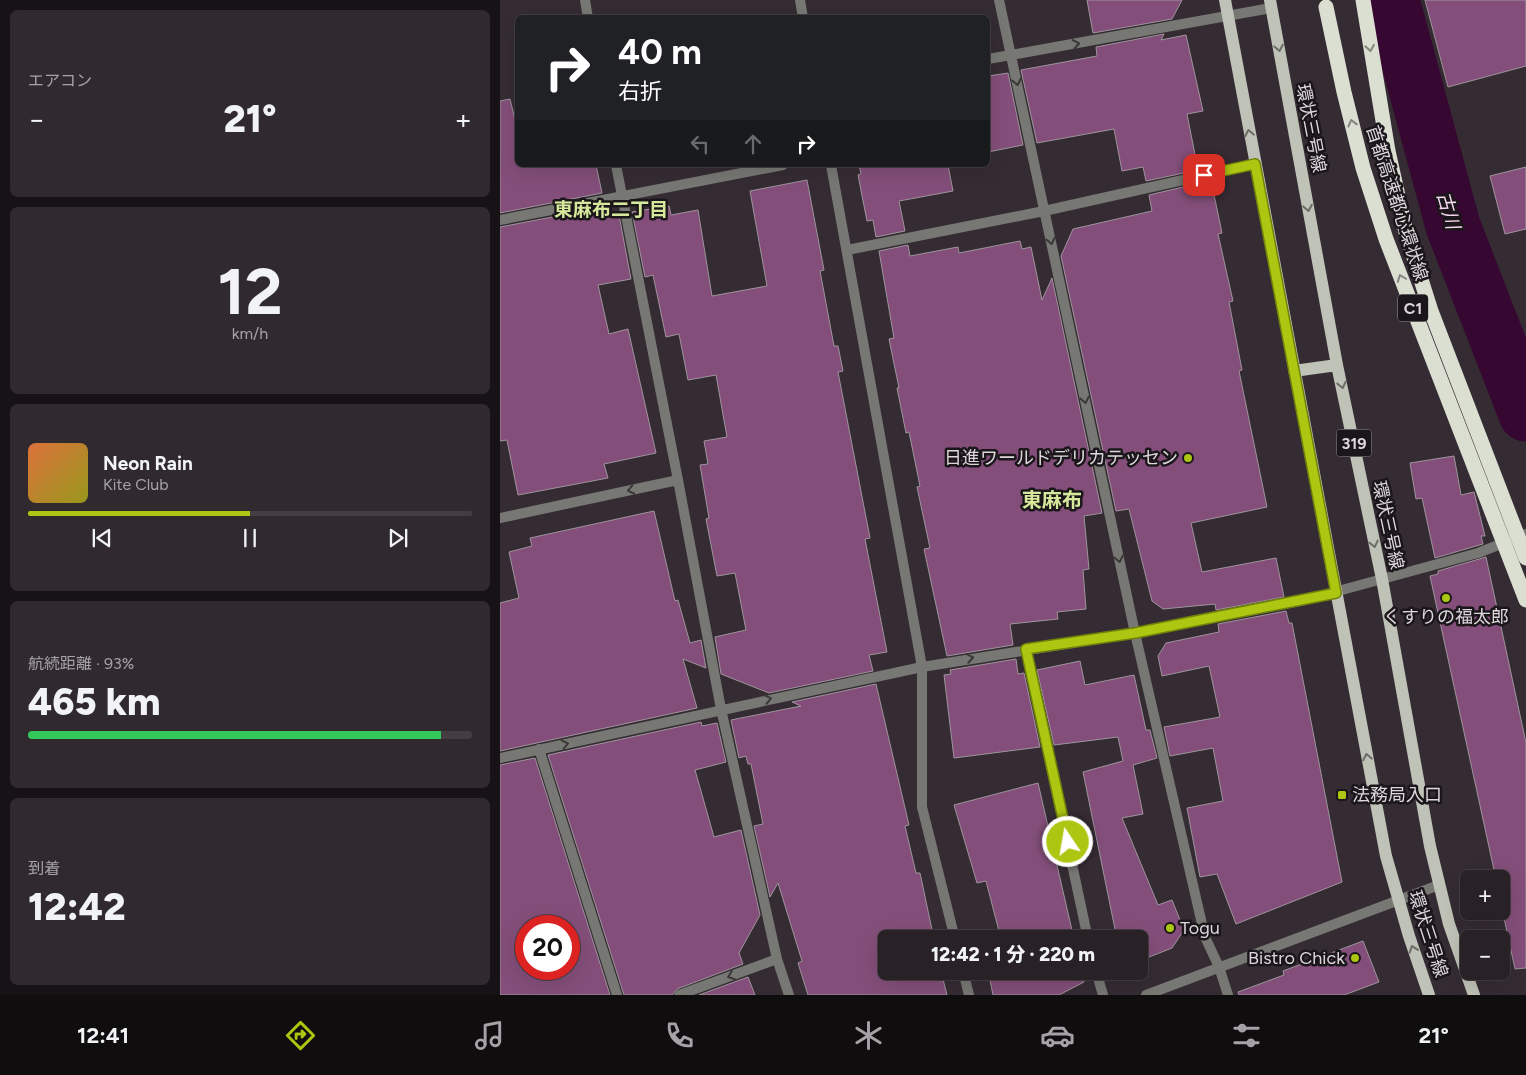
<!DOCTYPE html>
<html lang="ja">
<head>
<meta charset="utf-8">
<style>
  :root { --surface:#282126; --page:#30292e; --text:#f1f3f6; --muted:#a5a3a7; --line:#443e43; --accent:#acc611 }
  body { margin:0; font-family:Figtree,"Noto Sans JP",sans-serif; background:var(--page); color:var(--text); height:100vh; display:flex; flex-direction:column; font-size:19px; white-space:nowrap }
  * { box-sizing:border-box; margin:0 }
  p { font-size:16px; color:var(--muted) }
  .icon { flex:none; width:28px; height:28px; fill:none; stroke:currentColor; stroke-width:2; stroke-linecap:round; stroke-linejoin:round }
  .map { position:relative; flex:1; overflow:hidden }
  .side { display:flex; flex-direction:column; gap:10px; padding:10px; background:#161215; width:500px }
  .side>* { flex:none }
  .guide { position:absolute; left:15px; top:15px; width:475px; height:152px; border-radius:8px; box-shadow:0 5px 20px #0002,0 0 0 1px var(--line); background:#202124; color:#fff; overflow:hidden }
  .buttons { position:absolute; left:960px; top:870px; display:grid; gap:10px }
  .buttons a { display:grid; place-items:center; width:50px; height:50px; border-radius:8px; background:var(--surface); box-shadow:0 5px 20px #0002,0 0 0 1px var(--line); font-size:25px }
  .speed { position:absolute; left:15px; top:915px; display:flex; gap:10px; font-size:25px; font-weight:700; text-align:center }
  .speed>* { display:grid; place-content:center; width:65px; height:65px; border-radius:50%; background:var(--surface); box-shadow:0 5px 20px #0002,0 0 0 1px var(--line); line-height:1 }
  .speed .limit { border:8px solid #d22; background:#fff; color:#111 }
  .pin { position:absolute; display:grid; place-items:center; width:42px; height:42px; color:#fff; margin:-21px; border-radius:10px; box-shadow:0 2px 8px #0006 }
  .me { position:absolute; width:55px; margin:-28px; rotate:348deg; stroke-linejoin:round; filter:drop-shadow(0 0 4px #0008) }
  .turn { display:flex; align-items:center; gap:18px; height:105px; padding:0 20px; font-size:22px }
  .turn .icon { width:65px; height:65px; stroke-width:2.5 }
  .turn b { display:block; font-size:35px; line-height:42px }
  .lanes { display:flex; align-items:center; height:48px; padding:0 20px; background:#0003; justify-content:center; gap:25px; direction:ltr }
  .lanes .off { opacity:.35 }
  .big { font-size:38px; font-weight:800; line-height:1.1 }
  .side .widget { flex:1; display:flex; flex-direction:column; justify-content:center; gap:8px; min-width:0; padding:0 18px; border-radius:8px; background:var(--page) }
  .side .dial { align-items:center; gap:0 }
  .dial b { font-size:65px; line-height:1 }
  .song { display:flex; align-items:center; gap:15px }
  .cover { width:60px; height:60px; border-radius:8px; background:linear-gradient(135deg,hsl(20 70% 55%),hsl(60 70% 35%)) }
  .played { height:5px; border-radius:2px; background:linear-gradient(90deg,var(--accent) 50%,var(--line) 50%) }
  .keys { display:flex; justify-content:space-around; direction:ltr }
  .heat { display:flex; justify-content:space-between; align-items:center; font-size:28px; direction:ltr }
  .charge { height:8px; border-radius:4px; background:linear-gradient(90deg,#34c759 93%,var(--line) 0) }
  .trip { position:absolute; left:378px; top:930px; width:270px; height:50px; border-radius:8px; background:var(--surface); box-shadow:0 5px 20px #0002,0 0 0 1px var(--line); font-weight:800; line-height:50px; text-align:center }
  .tabs { display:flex; height:80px; justify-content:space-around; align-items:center; background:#100d0f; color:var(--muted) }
  .tabs .icon { width:35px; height:35px }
  .tabs .on { color:var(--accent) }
  .tabs b { font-size:22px; color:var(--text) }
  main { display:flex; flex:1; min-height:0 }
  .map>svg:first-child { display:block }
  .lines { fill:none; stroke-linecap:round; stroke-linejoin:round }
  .river { stroke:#360731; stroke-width:55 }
  .building { fill:#834f7a; stroke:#9f949c; fill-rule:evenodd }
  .service { stroke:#777873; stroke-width:10 }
  .minor { stroke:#777873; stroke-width:10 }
  .tertiary { stroke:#777873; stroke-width:10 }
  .primary { stroke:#bfc2b7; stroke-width:12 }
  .motorway-bridge { stroke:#dbdfd2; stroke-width:15 }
  .oneway { stroke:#3b3838 }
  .oneway2 { stroke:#6c6c68 }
  .oneway3 { stroke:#84857f }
  .route-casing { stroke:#70810b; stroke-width:12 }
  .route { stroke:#acc611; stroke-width:9 }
  .poi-dot { fill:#acc611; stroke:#1a1619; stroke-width:2 }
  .labels { text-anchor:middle; stroke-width:5; stroke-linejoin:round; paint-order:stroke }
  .shield { fill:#1a1619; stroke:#a29da2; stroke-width:1 }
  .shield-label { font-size:16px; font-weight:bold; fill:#ddd7dc }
  .street-label { font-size:18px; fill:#ddd7dc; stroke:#1a1619 }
  .poi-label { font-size:18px; fill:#ddd7dc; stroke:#1a1619; text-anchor:end }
  .neighbourhood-label { font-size:19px; font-weight:bold; fill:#d6e89b; stroke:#1a1619 }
  .water-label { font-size:19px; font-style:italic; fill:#f9d9f2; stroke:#1a1619 }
  .quarter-label { font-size:20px; font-weight:bold; fill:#d6e89b; stroke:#1a1619 }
</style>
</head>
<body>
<main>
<section class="side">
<div class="widget"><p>エアコン</p>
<div class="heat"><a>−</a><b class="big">21°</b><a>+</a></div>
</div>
<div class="widget dial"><b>12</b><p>km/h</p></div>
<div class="widget">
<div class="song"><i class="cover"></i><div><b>Neon Rain</b><p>Kite Club</p></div></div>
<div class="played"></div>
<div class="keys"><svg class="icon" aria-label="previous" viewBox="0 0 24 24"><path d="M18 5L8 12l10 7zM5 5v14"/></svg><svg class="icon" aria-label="pause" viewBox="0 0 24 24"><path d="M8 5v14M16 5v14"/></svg><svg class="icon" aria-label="next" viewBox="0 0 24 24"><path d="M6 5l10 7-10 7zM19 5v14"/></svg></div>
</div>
<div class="widget"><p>航続距離 · 93%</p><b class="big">465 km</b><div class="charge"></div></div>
<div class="widget"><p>到着</p><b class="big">12:42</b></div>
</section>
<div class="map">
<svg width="1026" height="995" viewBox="0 0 1026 995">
  <rect width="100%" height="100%" fill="#352c33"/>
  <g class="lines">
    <path class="river" d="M892,0L953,226L1026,414"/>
  </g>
  <path class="building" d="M587,0H682L672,19L593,33Z
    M925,0H1026V66L948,87Z
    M664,34L661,40L686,35L703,111L687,114L698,170L646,181L643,167L622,171L614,129L537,143L521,70L597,56L596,47Z
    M508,73L523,145L488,152V76Z
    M10,99L18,132V165H96L102,193L0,213V101Z
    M359,165H448L453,191L399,201L405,231L376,237L373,220L367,221L358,175L361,174Z
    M1026,167V229L1005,234L990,176Z
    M307,180L324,270L320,271L334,346H338L343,371L338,372L370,538L365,539L387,652L369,655L373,671L269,693L221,674L215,637L246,630L235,573L217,576L206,519L209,518L200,465L208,464L204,441L227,437L216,375L188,380L179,334L166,337L153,275L145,277L132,212L169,206L171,215L198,210L212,296L267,286L250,191Z
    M700,183L702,192L713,190L722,233L718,234L733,301L729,302L742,370L739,371L767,507L691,523L702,572L776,558L784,597L716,610L715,604L663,609L652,601L629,509L616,511L561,256L573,229L652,211L649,195Z
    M105,207L107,217L119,215L131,279L98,285L109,334L128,329L156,453L104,464L108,478L18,495L7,440L0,441V227Z
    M520,241L522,249L531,247L542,300L552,278L602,513L584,516L589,569L583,570L586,609L557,612L558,619L510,624L513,645L447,656L424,549L430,548L417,487L420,486L409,432L406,433L397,388H399L389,339L394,338L379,251L408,245L410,256L458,247L459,253Z
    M954,456L961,495L974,492L985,536H981L983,544L935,558L922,498L916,499L910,463Z
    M154,511L175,601L178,600L190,643L201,640L206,668L183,659L197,708L0,751V603L19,598L9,552L32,546L30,538Z
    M986,557L1026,743V968L1015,969L1001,904V879H996L930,576L938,574V571Z
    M786,611L789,623H792L842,882L736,924L717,874L700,877L687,808L723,801L713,748L670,756L664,727L720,717L709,666L662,676L658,656L666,643L719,632L718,624Z
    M516,659L518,674L524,673L540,747L454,758L444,675L451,674L450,670Z
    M580,661L585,685L634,675L646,730H650L657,758L633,765L643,814L622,818L658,905L672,900L684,930L672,948L639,961V939H617L583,772L623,761L618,737L554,745L537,670Z
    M376,684L409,825L405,826L416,873H420L434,939H386V971H441L447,995H308L298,963L302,961L278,883L270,897L254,826L263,824L251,764H248L246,756L239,758L231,720L301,706L292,702Z
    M201,722L202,726L217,723L226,762L195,770L214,837L241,830L260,915L239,953L243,964L177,989L172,995H124L48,755Z
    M35,758L110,995H0V765ZM26,926H69V969H26Z
    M538,783L574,939H501L486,881L477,883L454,805Z
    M863,941L879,982L844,995H739L738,992L784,975L783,971Z
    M488,971H581L584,982L559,995H493Z
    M248,977L255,995H199Z"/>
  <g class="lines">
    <path class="service" d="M488,59L511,55
      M526,649L588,939
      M596,971L603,995"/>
    <path class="minor" d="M85,0L88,18
      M499,0L635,633L705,937L719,967L728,995
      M511,55L771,8
      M116,165L178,480L221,709L277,959L289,995
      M0,220L283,165
      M347,250L544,211L755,164
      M0,518L178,480
      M39,749L117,995
      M0,758L422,667L635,633L805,600L978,553L1026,534
      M179,995L277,959"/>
    <path class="tertiary" d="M300,0L303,18
      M331,165L422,667V807L455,939
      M463,971L469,995
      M646,995L939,885"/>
    <path class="primary" d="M725,0L886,856L909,936L929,995
      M770,0L837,365L882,579L930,846L949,924L974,995
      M794,371L837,365"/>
    <path class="motorway-bridge" d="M863,0L888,151L906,232L931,311L1026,558
      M826,7L844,92L863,168L886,239L1026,600"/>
  </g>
  <defs><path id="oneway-chevron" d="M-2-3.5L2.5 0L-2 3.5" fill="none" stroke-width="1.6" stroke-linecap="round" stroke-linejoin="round" transform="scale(1.25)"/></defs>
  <g class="oneway">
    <use href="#oneway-chevron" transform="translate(576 44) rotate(-10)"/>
    <use href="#oneway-chevron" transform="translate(517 82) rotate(78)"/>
    <use href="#oneway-chevron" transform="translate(551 241) rotate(78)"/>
    <use href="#oneway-chevron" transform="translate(585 400) rotate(78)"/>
    <use href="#oneway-chevron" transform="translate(131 490) rotate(168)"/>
    <use href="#oneway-chevron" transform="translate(619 559) rotate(78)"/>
    <use href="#oneway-chevron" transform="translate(470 658) rotate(-10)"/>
    <use href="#oneway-chevron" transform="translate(268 699) rotate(-12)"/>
    <use href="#oneway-chevron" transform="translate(65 744) rotate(-13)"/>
    <use href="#oneway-chevron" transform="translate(231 976) rotate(160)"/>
  </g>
  <g class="oneway2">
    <use href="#oneway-chevron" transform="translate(779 48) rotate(79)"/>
    <use href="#oneway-chevron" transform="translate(749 133) rotate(-101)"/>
    <use href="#oneway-chevron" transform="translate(808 208) rotate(79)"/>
    <use href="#oneway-chevron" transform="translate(842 385) rotate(78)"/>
    <use href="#oneway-chevron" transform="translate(874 544) rotate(78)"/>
    <use href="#oneway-chevron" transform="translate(867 757) rotate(-101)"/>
    <use href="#oneway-chevron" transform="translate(913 949) rotate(-109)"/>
  </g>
  <g class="oneway3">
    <use href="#oneway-chevron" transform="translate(870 48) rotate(81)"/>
    <use href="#oneway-chevron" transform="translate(852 123) rotate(-104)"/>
    <use href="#oneway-chevron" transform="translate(901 278) rotate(-111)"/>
  </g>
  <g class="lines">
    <g class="route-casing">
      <path id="route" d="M568,842L526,649L635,633L836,593L755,164L704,175"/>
    </g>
    <use href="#route" class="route"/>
  </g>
  <g class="poi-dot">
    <circle cx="688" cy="458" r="5"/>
    <circle cx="946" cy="598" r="5"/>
    <rect x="837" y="790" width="10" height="10" rx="2.5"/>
    <circle cx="670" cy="928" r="5"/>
    <circle cx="855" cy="958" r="5"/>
  </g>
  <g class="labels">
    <g class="shield">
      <rect x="898" y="294.5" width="30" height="27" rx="4"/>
      <rect x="836.5" y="429.5" width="35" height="27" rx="4"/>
    </g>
    <g class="shield-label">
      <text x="913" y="314">C1</text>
      <text x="854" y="449">319</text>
    </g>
    <g class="street-label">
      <text transform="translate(811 128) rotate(79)" y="6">環状三号線</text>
      <text transform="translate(897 203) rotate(72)" y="6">首都高速都心環状線</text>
      <text transform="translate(888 525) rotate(78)" y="6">環状三号線</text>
      <text transform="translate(928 934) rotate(72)" y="6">環状三号線</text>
    </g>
    <g class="poi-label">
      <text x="678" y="464">日進ワールドデリカテッセン</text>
      <text x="946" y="623" text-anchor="middle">くすりの福太郎</text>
      <text x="852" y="801" text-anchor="start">法務局入口</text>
      <text x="680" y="934" text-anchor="start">Togu</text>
      <text x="845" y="964">Bistro Chick</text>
    </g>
    <g class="neighbourhood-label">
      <text x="111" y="216">東麻布二丁目</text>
    </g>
    <g class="water-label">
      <text transform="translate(949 210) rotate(74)" y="7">古川</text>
    </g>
    <g class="quarter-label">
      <text x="552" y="507">東麻布</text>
    </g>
  </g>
</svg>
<div class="buttons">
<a>+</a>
<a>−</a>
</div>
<div class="speed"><div class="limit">20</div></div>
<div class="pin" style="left:704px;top:175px;background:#d93025"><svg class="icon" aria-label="arrive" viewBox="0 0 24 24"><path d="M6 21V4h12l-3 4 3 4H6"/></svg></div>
<svg class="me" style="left:568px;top:842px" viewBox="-20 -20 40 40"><circle r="17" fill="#acc611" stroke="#fff" stroke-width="3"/><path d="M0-11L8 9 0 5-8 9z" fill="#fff"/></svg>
<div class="trip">12:42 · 1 分 · 220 m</div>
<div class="guide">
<div class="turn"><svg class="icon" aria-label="right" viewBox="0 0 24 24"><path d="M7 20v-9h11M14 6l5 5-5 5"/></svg><div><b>40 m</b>右折</div></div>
<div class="lanes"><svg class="icon off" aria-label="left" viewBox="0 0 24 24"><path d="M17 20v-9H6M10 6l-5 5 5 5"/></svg><svg class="icon off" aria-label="ahead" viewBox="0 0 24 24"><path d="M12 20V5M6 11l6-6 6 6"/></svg><svg class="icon" aria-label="right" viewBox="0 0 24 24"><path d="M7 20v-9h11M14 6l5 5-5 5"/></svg></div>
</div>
</div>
</main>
<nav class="tabs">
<b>12:41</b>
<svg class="icon on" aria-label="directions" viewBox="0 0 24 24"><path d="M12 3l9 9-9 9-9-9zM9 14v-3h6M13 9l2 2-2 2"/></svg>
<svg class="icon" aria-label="music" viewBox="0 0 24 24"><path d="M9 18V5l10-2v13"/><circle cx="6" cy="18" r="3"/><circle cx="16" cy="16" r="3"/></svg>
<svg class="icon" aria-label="phone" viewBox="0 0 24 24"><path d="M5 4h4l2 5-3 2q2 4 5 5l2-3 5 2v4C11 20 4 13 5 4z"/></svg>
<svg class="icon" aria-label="climate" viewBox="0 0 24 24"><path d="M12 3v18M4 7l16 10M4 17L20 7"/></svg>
<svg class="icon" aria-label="car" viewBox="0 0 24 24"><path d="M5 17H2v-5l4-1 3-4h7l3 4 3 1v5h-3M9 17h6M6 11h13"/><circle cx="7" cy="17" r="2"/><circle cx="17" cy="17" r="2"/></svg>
<svg class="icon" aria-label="filters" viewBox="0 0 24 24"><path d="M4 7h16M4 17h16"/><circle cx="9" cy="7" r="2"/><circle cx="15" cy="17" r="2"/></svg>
<b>21°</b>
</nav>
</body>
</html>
